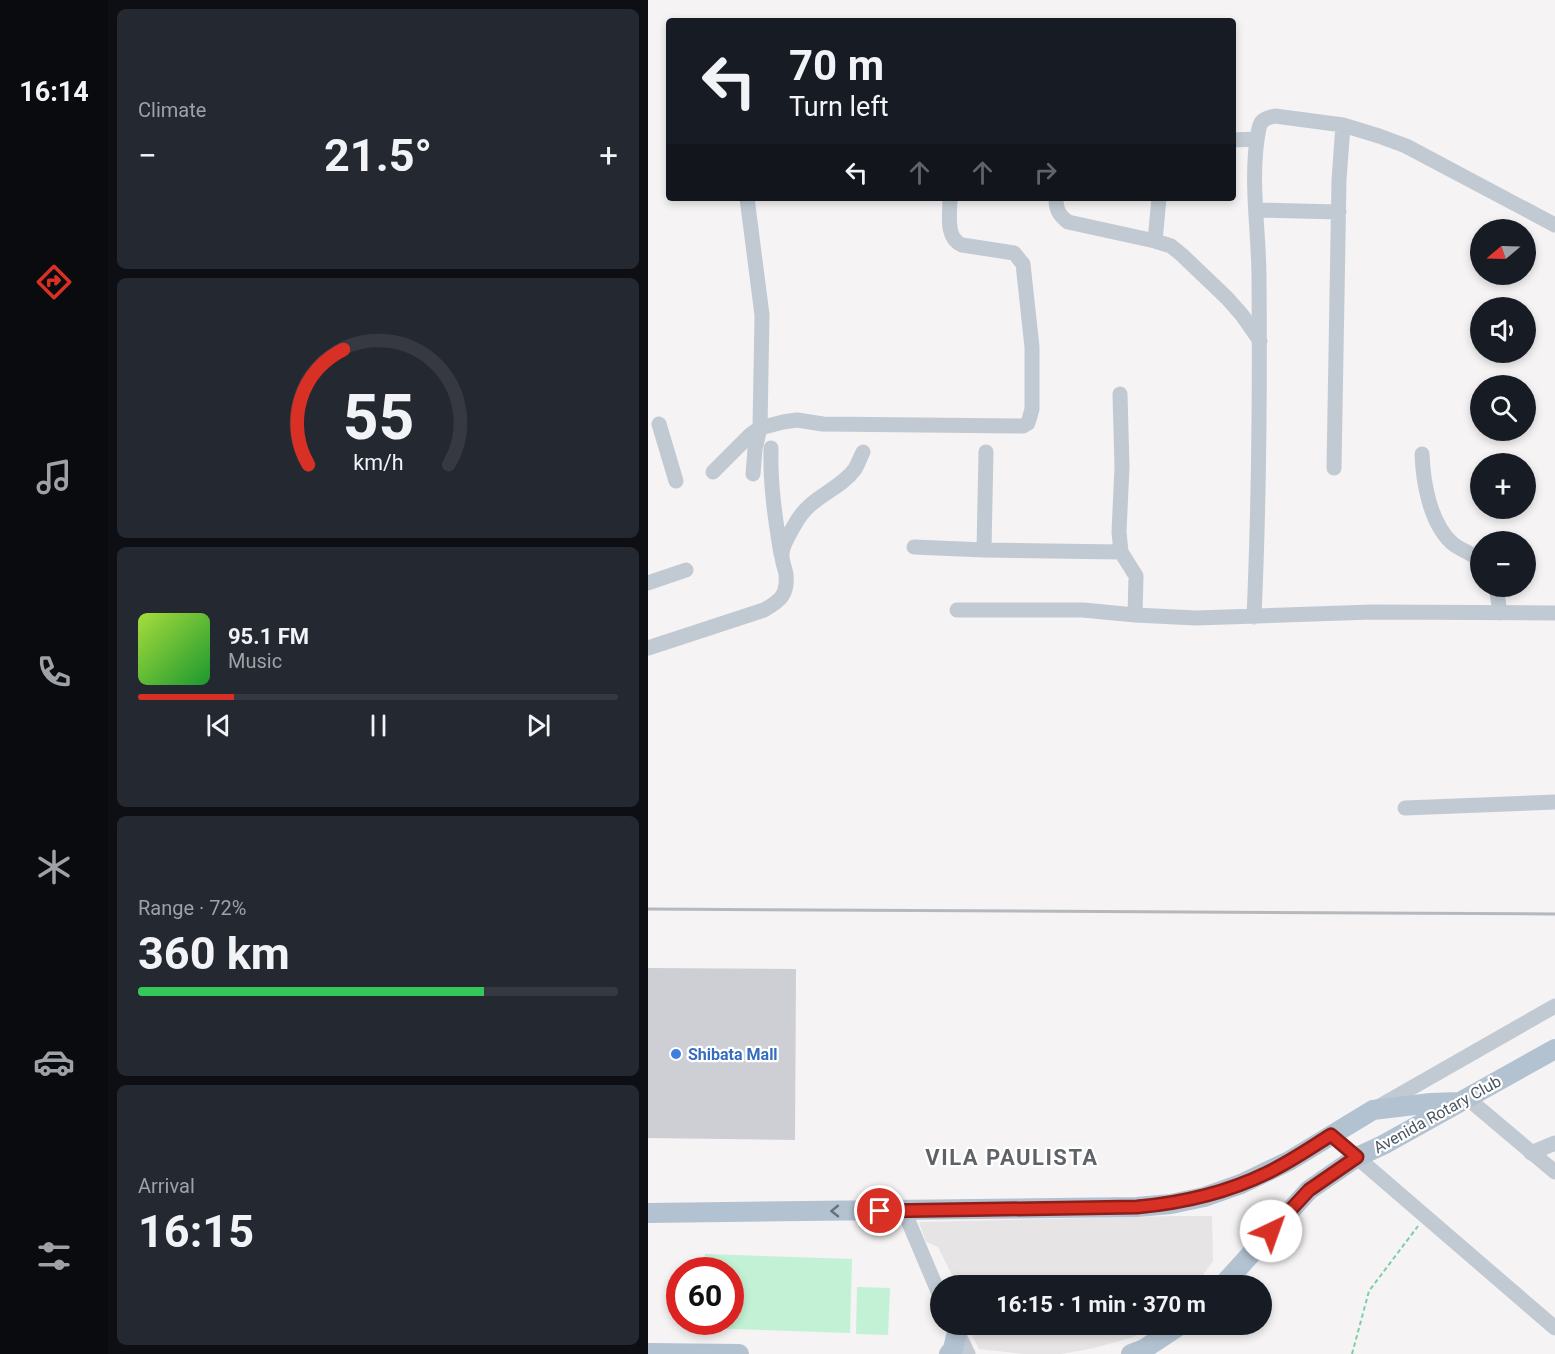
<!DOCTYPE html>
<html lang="en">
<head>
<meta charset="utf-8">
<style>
  :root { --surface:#171b24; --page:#242831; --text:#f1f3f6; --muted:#9ea1a6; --line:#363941; --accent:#d93025 }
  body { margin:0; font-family:Roboto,sans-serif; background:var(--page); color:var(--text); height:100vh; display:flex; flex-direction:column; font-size:22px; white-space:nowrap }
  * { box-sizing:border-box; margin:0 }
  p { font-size:20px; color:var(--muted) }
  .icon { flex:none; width:33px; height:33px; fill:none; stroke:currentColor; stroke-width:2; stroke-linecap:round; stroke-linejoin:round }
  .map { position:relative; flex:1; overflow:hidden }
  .details { display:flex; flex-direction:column; gap:9px; padding:9px; background:#0d0f14; width:540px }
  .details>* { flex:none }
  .hud { position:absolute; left:18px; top:18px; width:570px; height:183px; border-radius:6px; box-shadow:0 3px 9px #0003; background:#171b24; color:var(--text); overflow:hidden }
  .needle { width:39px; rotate:251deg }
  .fabs { position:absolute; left:822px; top:219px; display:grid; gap:12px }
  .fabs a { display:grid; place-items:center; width:66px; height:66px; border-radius:50%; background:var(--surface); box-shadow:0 3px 9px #0003; font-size:30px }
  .speed { position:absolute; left:18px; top:1257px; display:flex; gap:12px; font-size:30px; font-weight:700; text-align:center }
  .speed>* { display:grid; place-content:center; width:78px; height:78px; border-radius:50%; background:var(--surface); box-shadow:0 3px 9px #0003; line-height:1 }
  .speed .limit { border:9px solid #d22; background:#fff; color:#111 }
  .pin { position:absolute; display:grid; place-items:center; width:51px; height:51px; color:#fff; margin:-26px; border:3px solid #fff; border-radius:50%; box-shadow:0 2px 6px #0007 }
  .me { position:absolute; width:66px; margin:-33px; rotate:42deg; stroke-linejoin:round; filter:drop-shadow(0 0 4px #0008) }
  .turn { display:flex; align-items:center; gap:21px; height:126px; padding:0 24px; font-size:27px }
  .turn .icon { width:78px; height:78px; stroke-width:2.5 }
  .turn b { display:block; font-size:42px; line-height:51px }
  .lanes { display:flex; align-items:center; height:57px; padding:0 24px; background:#0003; justify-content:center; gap:30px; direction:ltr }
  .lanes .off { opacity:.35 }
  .big { font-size:45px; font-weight:700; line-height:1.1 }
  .details .tile { flex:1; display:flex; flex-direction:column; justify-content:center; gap:9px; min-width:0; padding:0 21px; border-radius:9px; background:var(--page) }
  .details .dial { align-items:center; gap:0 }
  .dial svg { height:156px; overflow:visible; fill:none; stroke:var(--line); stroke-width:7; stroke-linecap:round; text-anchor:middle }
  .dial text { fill:var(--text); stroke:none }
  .song { display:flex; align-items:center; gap:18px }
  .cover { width:72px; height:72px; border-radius:9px; background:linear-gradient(135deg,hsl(80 70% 55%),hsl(130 70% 35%)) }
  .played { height:6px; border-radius:3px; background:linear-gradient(90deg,var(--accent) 20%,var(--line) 20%) }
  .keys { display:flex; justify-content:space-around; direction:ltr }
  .heat { display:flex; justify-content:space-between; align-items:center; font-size:33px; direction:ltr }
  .charge { height:9px; border-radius:4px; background:linear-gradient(90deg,#34c759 72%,var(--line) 0) }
  .trip { position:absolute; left:282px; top:1275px; width:342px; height:60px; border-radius:30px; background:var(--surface); box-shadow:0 3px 9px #0003; font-weight:700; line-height:60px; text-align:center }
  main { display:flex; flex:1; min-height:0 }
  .tabs { display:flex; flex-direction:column; width:108px; justify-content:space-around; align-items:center; background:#090b0e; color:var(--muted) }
  .tabs .icon { width:42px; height:42px }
  .tabs .on { color:var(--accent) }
  .tabs b { font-size:27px; color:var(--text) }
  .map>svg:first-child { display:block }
  .education { fill:#e6e4e5 }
  .green { fill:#c3f1d5 }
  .building { fill:#cdcfd5 }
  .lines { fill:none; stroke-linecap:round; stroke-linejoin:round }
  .path { stroke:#7ad0a6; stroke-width:2; stroke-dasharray:4.5 3; stroke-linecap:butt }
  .minor { stroke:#c1cad2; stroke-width:15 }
  .major { stroke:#b3c2d1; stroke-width:20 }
  .rail { stroke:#b5b8bd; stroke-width:3 }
  .oneway { stroke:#64717d }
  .route-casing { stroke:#8d1f18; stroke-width:15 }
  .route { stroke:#d93025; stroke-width:10 }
  .shop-dot { fill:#3f7fe0; stroke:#fff; stroke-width:2 }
  .labels { text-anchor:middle; stroke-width:4.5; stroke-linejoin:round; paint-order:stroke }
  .shop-label { font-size:16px; font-weight:bold; fill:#366cbe; stroke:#fff; text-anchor:start }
  .street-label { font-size:16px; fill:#4a5661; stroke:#fff }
  .district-label { font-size:22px; font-weight:bold; letter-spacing:1.5px; fill:#5f6368; stroke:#fff }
</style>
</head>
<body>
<main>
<nav class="tabs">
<b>16:14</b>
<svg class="icon on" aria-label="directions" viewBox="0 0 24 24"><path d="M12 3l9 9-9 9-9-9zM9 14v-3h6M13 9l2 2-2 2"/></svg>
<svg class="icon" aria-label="music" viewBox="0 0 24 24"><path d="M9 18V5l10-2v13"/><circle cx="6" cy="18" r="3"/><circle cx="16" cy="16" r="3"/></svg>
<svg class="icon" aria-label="phone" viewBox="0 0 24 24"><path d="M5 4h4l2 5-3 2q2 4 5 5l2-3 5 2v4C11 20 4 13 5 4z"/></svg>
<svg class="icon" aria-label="climate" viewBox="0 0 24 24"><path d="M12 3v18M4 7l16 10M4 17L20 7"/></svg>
<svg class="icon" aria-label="car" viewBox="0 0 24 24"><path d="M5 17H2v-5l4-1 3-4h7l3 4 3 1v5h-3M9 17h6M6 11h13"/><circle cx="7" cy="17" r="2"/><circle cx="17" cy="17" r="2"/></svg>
<svg class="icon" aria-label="filters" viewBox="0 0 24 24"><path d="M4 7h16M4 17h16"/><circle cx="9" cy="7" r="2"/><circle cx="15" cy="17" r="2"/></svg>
</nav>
<section class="details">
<div class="tile"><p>Climate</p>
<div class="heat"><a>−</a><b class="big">21.5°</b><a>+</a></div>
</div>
<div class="tile dial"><svg viewBox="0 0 100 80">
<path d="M14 69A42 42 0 1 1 86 69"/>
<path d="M14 69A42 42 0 0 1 32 10" stroke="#d93025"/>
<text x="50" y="56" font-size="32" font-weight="700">55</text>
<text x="50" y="72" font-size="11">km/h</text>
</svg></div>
<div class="tile">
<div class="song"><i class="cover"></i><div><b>95.1 FM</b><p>Music</p></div></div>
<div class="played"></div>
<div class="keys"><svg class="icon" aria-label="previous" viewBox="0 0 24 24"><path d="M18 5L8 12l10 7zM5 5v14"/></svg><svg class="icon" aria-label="pause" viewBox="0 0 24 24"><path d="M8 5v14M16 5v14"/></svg><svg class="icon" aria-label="next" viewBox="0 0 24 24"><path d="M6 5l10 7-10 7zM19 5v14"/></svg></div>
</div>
<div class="tile"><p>Range · 72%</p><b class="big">360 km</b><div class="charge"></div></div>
<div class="tile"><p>Arrival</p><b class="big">16:15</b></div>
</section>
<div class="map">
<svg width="907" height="1354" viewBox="0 0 907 1354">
  <rect width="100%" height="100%" fill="#f5f3f3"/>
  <path class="education" d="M527,1216H564L565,1261L548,1285H309L290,1247L278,1242L271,1222Z
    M319,1325H506L485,1337L446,1348L413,1354H376L331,1349Z"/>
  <path class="green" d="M57,1254L204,1259L202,1333L55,1328V1322H82V1270H56Z
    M209,1287L242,1288L240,1335L208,1334Z"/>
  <path class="building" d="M0,968L148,969L147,1140L0,1138Z"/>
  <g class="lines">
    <path class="path" d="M704,1354L721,1291L770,1226"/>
    <path class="minor" d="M585,140L609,139
      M99,198L114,315L112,428L107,449L105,474
      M408,198C408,210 411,215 420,222L507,241L523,246L534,255L579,298L594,315L612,341
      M609,210L691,212
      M507,241L511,198
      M11,424L28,481
      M123,448C122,484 127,518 133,554
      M338,452L336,550L473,552
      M774,454C775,482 782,523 804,543C812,550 824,553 832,560
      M686,468L691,180L695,125
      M65,472L102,435L112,428L135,422L149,420L175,424L375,426L380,423L384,409V347L375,264L366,253L314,245C297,238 302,214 302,198
      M266,547L336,550
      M0,583L38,570
      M848,586L852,613
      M309,610H435L487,615L488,576L473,552L471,532L474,467L472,394
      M487,615L548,618L724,612L907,613
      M606,617C611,504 612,391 611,279C611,229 601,177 611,128C613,119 619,118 627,116L695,125L731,136L758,146L907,225
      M0,648L116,610C132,601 140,595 138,574C137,568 134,562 134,556C133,547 142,533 146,526C162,495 190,492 207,469C210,464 212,458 215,452
      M757,808L907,802
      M819,1098L907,1172
      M730,1107L907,1006
      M683,1135L907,1328
      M883,1153L907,1143
      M256,1211L292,1296
      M307,1327L320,1354"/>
    <path class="major" d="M0,1213L489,1207L523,1204L556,1197L593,1184L641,1161L725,1110L783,1103L811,1102
      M574,1286L661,1190L709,1157L735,1145L907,1049
      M0,1353L91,1354
      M301,1354L305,1349L309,1332
      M483,1354L496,1349L534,1324"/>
    <path class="rail" d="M0,909L907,914"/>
  </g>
  <defs><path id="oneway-chevron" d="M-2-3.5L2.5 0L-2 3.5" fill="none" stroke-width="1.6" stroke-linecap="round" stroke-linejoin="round" transform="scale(1.5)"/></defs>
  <use class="oneway" href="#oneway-chevron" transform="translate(187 1211) rotate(179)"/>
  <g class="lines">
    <g class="route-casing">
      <path id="route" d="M232,1211L489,1207C534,1203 578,1193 619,1173C642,1162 662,1148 683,1135L709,1157L661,1190L623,1231"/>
    </g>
    <use href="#route" class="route"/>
  </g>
  <circle class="shop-dot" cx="28" cy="1054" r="6"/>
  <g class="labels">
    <g class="shop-label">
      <text x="40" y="1060">Shibata Mall</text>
    </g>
    <g class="street-label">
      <text transform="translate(789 1114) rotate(-29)" y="6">Avenida Rotary Club</text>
    </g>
    <g class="district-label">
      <text x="364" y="1165">VILA PAULISTA</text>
    </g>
  </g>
</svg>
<div class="fabs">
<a><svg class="needle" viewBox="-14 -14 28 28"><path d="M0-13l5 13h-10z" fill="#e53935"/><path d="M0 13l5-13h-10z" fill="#9ea1a6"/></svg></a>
<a><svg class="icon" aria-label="sound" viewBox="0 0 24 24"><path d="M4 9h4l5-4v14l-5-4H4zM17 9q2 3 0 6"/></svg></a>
<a><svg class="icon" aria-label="search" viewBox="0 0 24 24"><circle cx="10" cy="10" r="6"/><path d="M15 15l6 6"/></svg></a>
<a>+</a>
<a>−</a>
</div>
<div class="speed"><div class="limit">60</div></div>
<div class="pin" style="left:232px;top:1211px;background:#d93025"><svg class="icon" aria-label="arrive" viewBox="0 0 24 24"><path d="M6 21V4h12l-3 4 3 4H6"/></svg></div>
<svg class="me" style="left:623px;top:1231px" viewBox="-20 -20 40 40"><circle r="19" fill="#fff"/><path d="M0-13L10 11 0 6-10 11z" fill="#d93025"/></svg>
<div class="trip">16:15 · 1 min · 370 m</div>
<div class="hud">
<div class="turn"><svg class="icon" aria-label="left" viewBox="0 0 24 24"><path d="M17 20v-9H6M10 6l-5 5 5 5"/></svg><div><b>70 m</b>Turn left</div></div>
<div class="lanes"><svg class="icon" aria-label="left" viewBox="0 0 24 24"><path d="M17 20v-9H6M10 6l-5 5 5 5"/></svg><svg class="icon off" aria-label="ahead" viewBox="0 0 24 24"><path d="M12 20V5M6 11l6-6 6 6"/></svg><svg class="icon off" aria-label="ahead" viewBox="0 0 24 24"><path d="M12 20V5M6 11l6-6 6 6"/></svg><svg class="icon off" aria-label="right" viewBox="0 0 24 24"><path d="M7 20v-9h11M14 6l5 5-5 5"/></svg></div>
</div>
</div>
</main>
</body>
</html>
